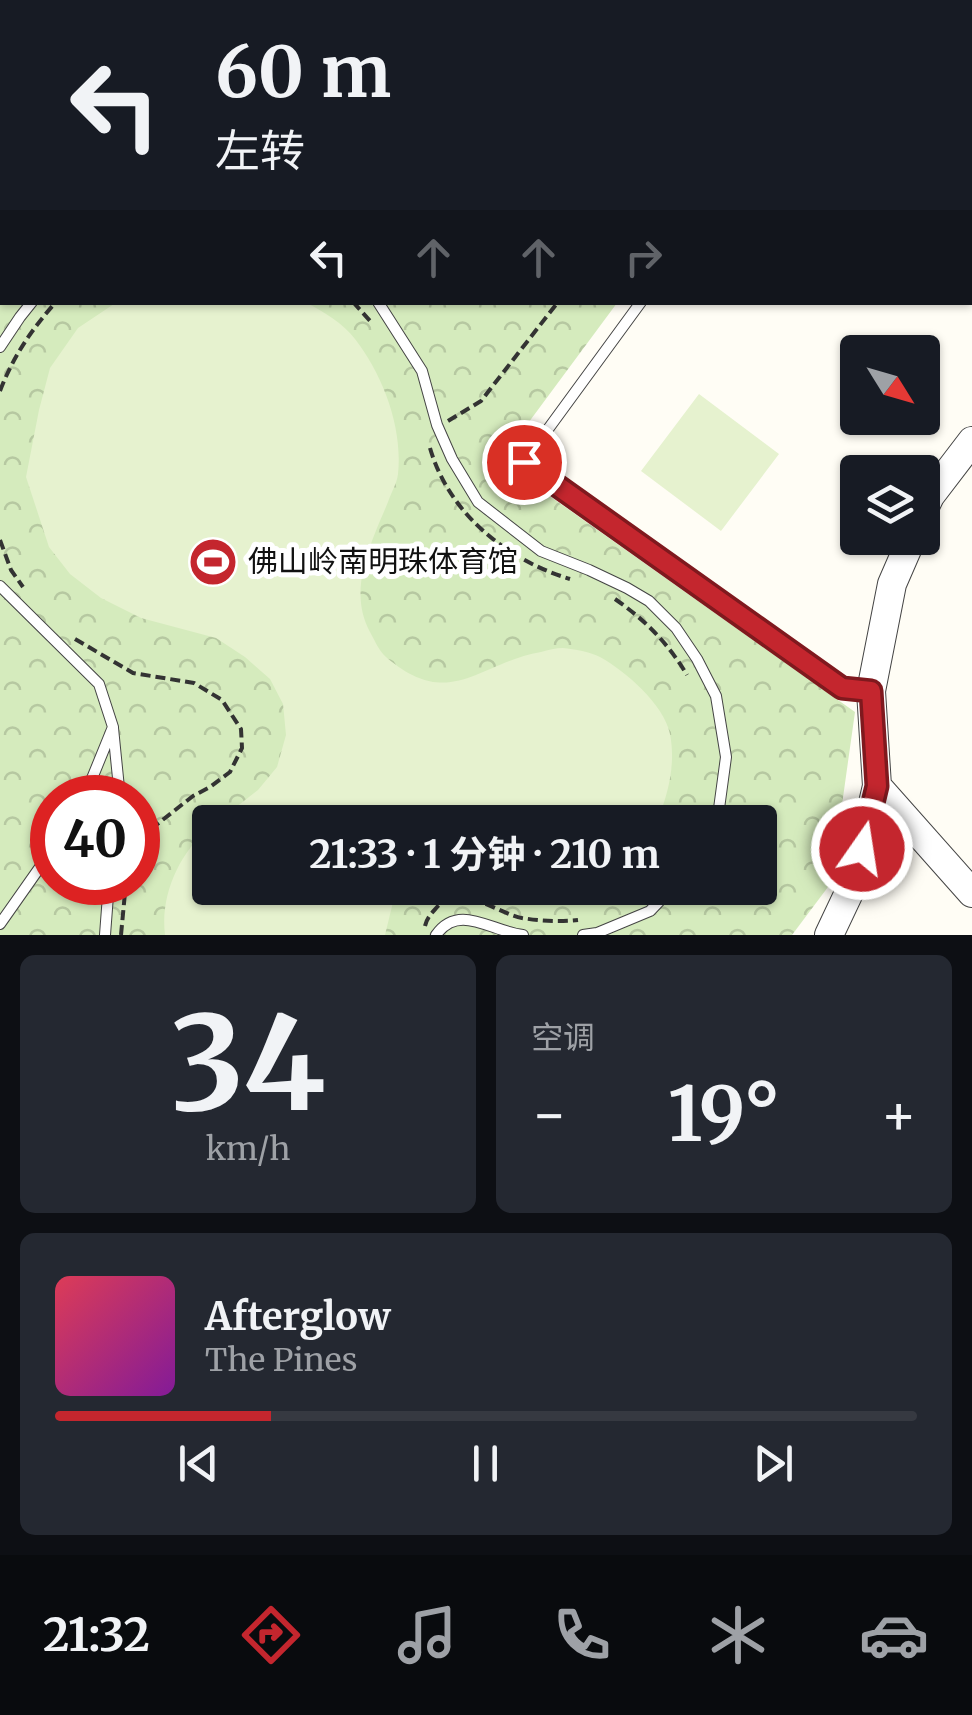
<!DOCTYPE html>
<html lang="zh">
<head>
<meta charset="utf-8">
<style>
  :root { --surface:#171b24; --page:#242831; --text:#f1f3f6; --muted:#9ea1a6; --line:#363941; --accent:#c4262e }
  body { margin:0; font-family:Merriweather,"Noto Sans SC",serif; background:var(--page); color:var(--text); height:100vh; display:flex; flex-direction:column; font-size:38px; white-space:nowrap }
  * { box-sizing:border-box; margin:0 }
  p { font-size:32px; color:var(--muted) }
  .icon { flex:none; width:55px; height:55px; fill:none; stroke:currentColor; stroke-width:2; stroke-linecap:round; stroke-linejoin:round }
  .map { position:relative; height:935px; overflow:hidden }
  .details { display:flex; flex-direction:column; gap:20px; padding:20px; background:#0d0f14; flex:1 }
  .details>* { flex:none }
  .banner { position:absolute; left:0px; top:0px; width:972px; height:305px; box-shadow:0 2px 8px #0004; background:#171b24; color:var(--text); overflow:hidden }
  .needle { width:65px; rotate:127deg }
  .fabs { position:absolute; left:840px; top:335px; display:grid; gap:20px }
  .fabs a { display:grid; place-items:center; width:100px; height:100px; border-radius:10px; background:var(--surface); box-shadow:0 2px 8px #0004; font-size:50px }
  .speed { position:absolute; left:30px; top:775px; display:flex; gap:20px; font-size:50px; font-weight:700; text-align:center }
  .speed>* { display:grid; place-content:center; width:130px; height:130px; border-radius:50%; background:var(--surface); box-shadow:0 2px 8px #0004; line-height:1 }
  .speed .limit { border:15px solid #d22; background:#fff; color:#111 }
  .pin { position:absolute; display:grid; place-items:center; width:85px; height:85px; color:#fff; margin:-42px; border:5px solid #fff; border-radius:50%; box-shadow:0 2px 10px #0007 }
  .me { position:absolute; width:110px; margin:-55px; rotate:13deg; stroke-linejoin:round; filter:drop-shadow(0 0 8px #0008) }
  .turn { display:flex; align-items:center; gap:35px; height:210px; padding:0 50px; font-size:45px }
  .turn .icon { width:130px; height:130px; stroke-width:2.5 }
  .turn b { display:block; font-size:70px; line-height:85px }
  .lanes { display:flex; align-items:center; height:95px; padding:0 50px; background:#0003; justify-content:center; gap:50px; direction:ltr }
  .lanes .off { opacity:.35 }
  .big { font-size:75px; font-weight:700; line-height:1.1 }
  .details .widget { flex:1; display:flex; flex-direction:column; justify-content:center; gap:15px; min-width:0; padding:0 35px; border-radius:15px; background:var(--page) }
  .details .dial { align-items:center; gap:0 }
  .dial b { font-size:130px; line-height:1 }
  .song { display:flex; align-items:center; gap:30px }
  .cover { width:120px; height:120px; border-radius:15px; background:linear-gradient(135deg,hsl(350 70% 55%),hsl(290 70% 35%)) }
  .played { height:10px; border-radius:5px; background:linear-gradient(90deg,var(--accent) 25%,var(--line) 25%) }
  .keys { display:flex; justify-content:space-around; direction:ltr }
  .heat { display:flex; justify-content:space-between; align-items:center; font-size:55px; direction:ltr }
  .details .tiles { flex:1; display:grid; gap:20px; grid-template-columns:1fr 1fr }
  .widget:last-child { grid-column:span 2 }
  .trip { position:absolute; left:192px; top:805px; width:585px; height:100px; border-radius:10px; background:var(--surface); box-shadow:0 2px 8px #0004; font-weight:700; line-height:100px; text-align:center }
  .tab-bar { display:flex; height:160px; justify-content:space-around; align-items:center; background:#090b0e; color:var(--muted) }
  .tab-bar .icon { width:70px; height:70px }
  .tab-bar .on { color:var(--accent) }
  .tab-bar b { font-size:45px; color:var(--text) }
  .map>svg:first-child { display:block }
  .park { fill:url(#park-crowns); fill-rule:evenodd }
  .pitch { fill:#e6f2cf }
  .lines { fill:none; stroke-linecap:round; stroke-linejoin:round }
  .service-casing { stroke:#444; stroke-width:12 }
  .tertiary-casing { stroke:#444; stroke-width:30 }
  .path { stroke:#333; stroke-width:4; stroke-dasharray:10 5; stroke-linecap:butt }
  .service { stroke:#fff; stroke-width:10 }
  .tertiary { stroke:#fff; stroke-width:28 }
  .route-casing { stroke:#7f191e; stroke-width:25 }
  .route { stroke:#c4262e; stroke-width:18 }
  .labels { text-anchor:middle; stroke-width:10; stroke-linejoin:round; paint-order:stroke }
  .poi-label { font-size:30px; fill:#111; stroke:#fff; text-anchor:start }
</style>
</head>
<body>
<div class="map">
<svg width="972" height="935" viewBox="0 0 972 935">
  <defs>
    <pattern id="park-crowns" width="20" height="18" patternUnits="userSpaceOnUse" patternTransform="scale(2.5)"><rect width="20" height="18" fill="#d5ebbd"/><path d="M2 6a3 3 0 1 1 6 0M12 15a3 3 0 1 1 6 0" fill="none" stroke="#b6c8a1"/></pattern>
  </defs>
  <rect width="100%" height="100%" fill="#fffdf5"/>
  <path class="park" d="M0,0H843L841,2H2V302L617,303L500,461L855,712L831,883L792,935H0ZM52,798H138V882H52ZM210,822H760V888H210Z"/>
  <path class="pitch" d="M117,302L307,303C324,312 343,323 355,339C383,375 403,428 398,474C397,483 391,493 388,502C371,543 347,590 370,632C375,641 379,651 386,657C450,712 478,663 541,652C548,650 556,648 563,648C574,649 591,652 600,657C625,671 664,704 670,734C676,765 668,794 657,822H217L258,790L277,767L286,735L283,704L270,679L245,657L216,638L141,618L101,598L70,574L49,547L26,477L39,410L50,368L78,328Z
    M699,394L779,454L721,531L641,471Z
    M210,828V888H402L394,898L385,935H165C160,896 179,852 210,828Z"/>
  <g class="lines">
    <g class="service-casing">
      <path id="service" d="M213,2L215,0
        M861,2L863,0
        M378,302L422,371L437,425L452,459L478,502L541,551L589,570L627,588L649,601L676,628L697,659L716,696L726,757L718,816L714,822
        M641,302L524,462L842,688L868,691
        M0,347L20,317L32,302
        M0,586L99,684L113,727L84,798
        M113,728L120,798
        M0,924L52,850
        M105,935L109,882
        M436,935C459,902 492,932 523,935
        M583,935L597,933L650,911L672,888"/>
    </g>
    <g class="tertiary-casing">
      <path id="tertiary" d="M922,513L930,496L972,441
        M877,786L972,893
        M829,935L855,880L877,786L871,691L892,584L912,538"/>
    </g>
    <path class="path" d="M379,0V2
      M48,2L52,0
      M297,2V0
      M796,2L797,0
      M0,9H2
      M0,285L2,282
      M353,302L372,323
      M0,391C13,357 31,330 56,302
      M448,421L481,401L558,302
      M430,448C449,514 507,560 570,579
      M0,540L11,570L23,587
      M615,599C645,620 668,643 687,675
      M75,639L133,673L194,683L222,700L241,729L242,748L230,772L210,787L193,796L151,829L138,857
      M425,926C427,917 432,913 438,906C461,883 497,913 522,918C540,921 560,922 578,920
      M121,935L126,882"/>
    <use href="#service" class="service"/>
    <use href="#tertiary" class="tertiary"/>
  </g>
  <g class="lines">
    <g class="route-casing">
      <path id="route" d="M524,462L842,688L871,691L877,786L862,849"/>
    </g>
    <use href="#route" class="route"/>
  </g>
  <defs>
    <g id="stadium-disc" transform="scale(2.5)"><circle r="9.5" fill="#c4262e" stroke="#fff"/><path d="M0-5a6.5 5 0 1 0 0 10a6.5 5 0 1 0 0-10ZM-3.5-1.8h7v3.6h-7Z" fill="#fff"/></g>
  </defs>
  <g fill-rule="evenodd">
    <use href="#stadium-disc" x="213" y="562"/>
  </g>
  <g class="labels">
    <g class="poi-label">
      <text x="248" y="572">佛山岭南明珠体育馆</text>
    </g>
  </g>
</svg>
<div class="fabs">
<a><svg class="needle" viewBox="-14 -14 28 28"><path d="M0-13l5 13h-10z" fill="#e53935"/><path d="M0 13l5-13h-10z" fill="#9ea1a6"/></svg></a>
<a><svg class="icon" aria-label="layers" viewBox="0 0 24 24"><path d="M12 4l9 5-9 5-9-5zM3 14l9 5 9-5"/></svg></a>
</div>
<div class="speed"><div class="limit">40</div></div>
<div class="pin" style="left:524px;top:462px;background:#d93025"><svg class="icon" aria-label="arrive" viewBox="0 0 24 24"><path d="M6 21V4h12l-3 4 3 4H6"/></svg></div>
<svg class="me" style="left:862px;top:849px" viewBox="-20 -20 40 40"><circle r="17" fill="#c4262e" stroke="#fff" stroke-width="3"/><path d="M0-11L8 9 0 5-8 9z" fill="#fff"/></svg>
<div class="trip">21:33 · 1 分钟 · 210 m</div>
<div class="banner">
<div class="turn"><svg class="icon" aria-label="left" viewBox="0 0 24 24"><path d="M17 20v-9H6M10 6l-5 5 5 5"/></svg><div><b>60 m</b>左转</div></div>
<div class="lanes"><svg class="icon" aria-label="left" viewBox="0 0 24 24"><path d="M17 20v-9H6M10 6l-5 5 5 5"/></svg><svg class="icon off" aria-label="ahead" viewBox="0 0 24 24"><path d="M12 20V5M6 11l6-6 6 6"/></svg><svg class="icon off" aria-label="ahead" viewBox="0 0 24 24"><path d="M12 20V5M6 11l6-6 6 6"/></svg><svg class="icon off" aria-label="right" viewBox="0 0 24 24"><path d="M7 20v-9h11M14 6l5 5-5 5"/></svg></div>
</div>
</div>
<section class="details">
<div class="tiles">
<div class="widget dial"><b>34</b><p>km/h</p></div>
<div class="widget"><p>空调</p>
<div class="heat"><a>−</a><b class="big">19°</b><a>+</a></div>
</div>
<div class="widget">
<div class="song"><i class="cover"></i><div><b>Afterglow</b><p>The Pines</p></div></div>
<div class="played"></div>
<div class="keys"><svg class="icon" aria-label="previous" viewBox="0 0 24 24"><path d="M18 5L8 12l10 7zM5 5v14"/></svg><svg class="icon" aria-label="pause" viewBox="0 0 24 24"><path d="M8 5v14M16 5v14"/></svg><svg class="icon" aria-label="next" viewBox="0 0 24 24"><path d="M6 5l10 7-10 7zM19 5v14"/></svg></div>
</div>
</div>
</section>
<nav class="tab-bar">
<b>21:32</b>
<svg class="icon on" aria-label="directions" viewBox="0 0 24 24"><path d="M12 3l9 9-9 9-9-9zM9 14v-3h6M13 9l2 2-2 2"/></svg>
<svg class="icon" aria-label="music" viewBox="0 0 24 24"><path d="M9 18V5l10-2v13"/><circle cx="6" cy="18" r="3"/><circle cx="16" cy="16" r="3"/></svg>
<svg class="icon" aria-label="phone" viewBox="0 0 24 24"><path d="M5 4h4l2 5-3 2q2 4 5 5l2-3 5 2v4C11 20 4 13 5 4z"/></svg>
<svg class="icon" aria-label="climate" viewBox="0 0 24 24"><path d="M12 3v18M4 7l16 10M4 17L20 7"/></svg>
<svg class="icon" aria-label="car" viewBox="0 0 24 24"><path d="M5 17H2v-5l4-1 3-4h7l3 4 3 1v5h-3M9 17h6M6 11h13"/><circle cx="7" cy="17" r="2"/><circle cx="17" cy="17" r="2"/></svg>
</nav>
</body>
</html>
